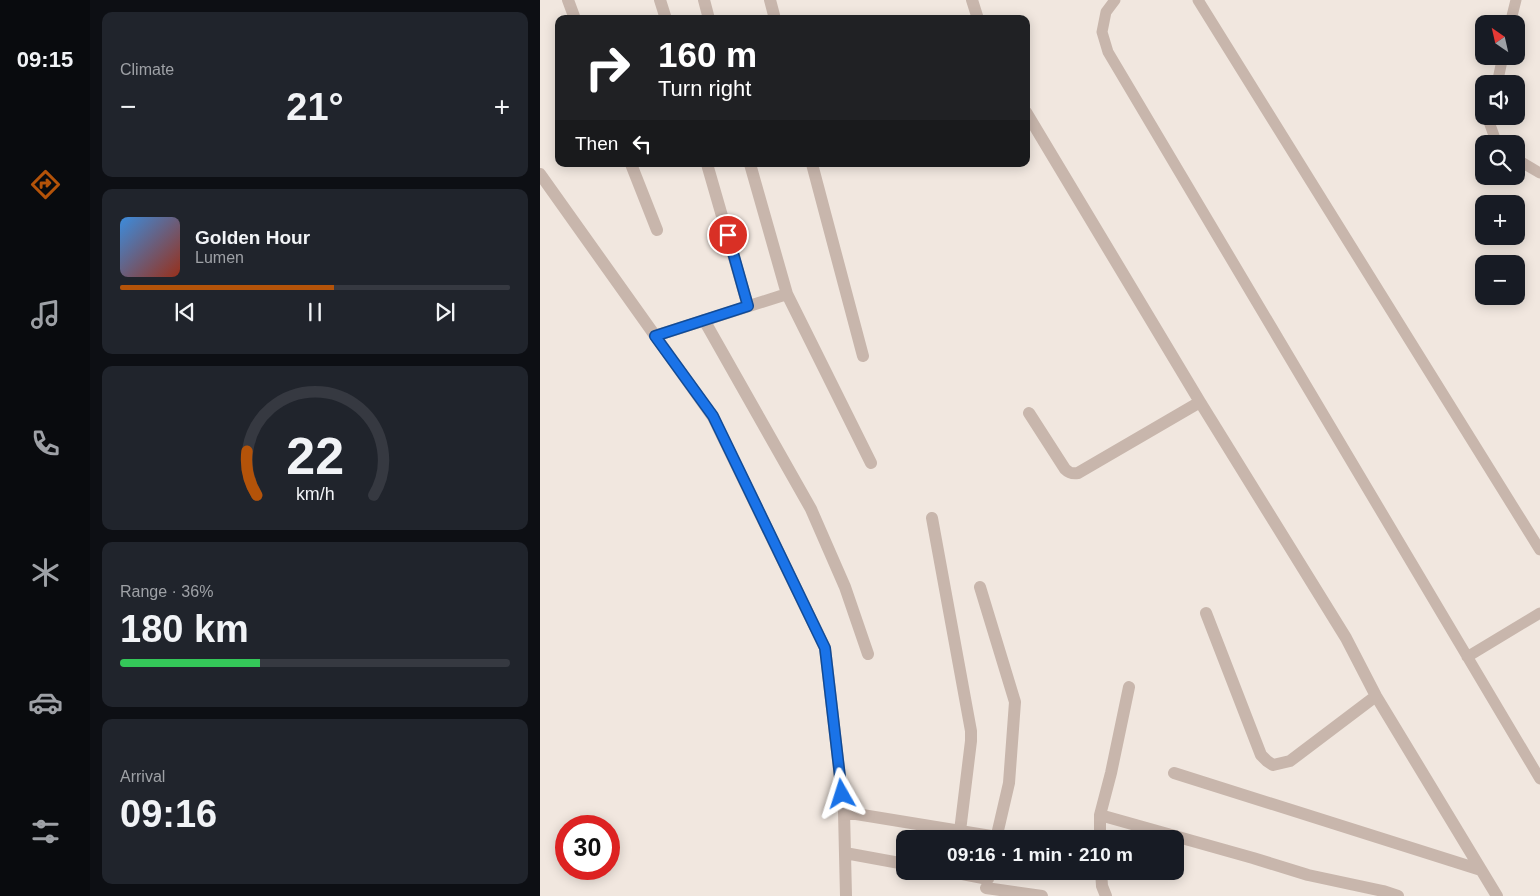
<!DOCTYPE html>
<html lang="en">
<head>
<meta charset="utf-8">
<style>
  :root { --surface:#171b24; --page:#20242c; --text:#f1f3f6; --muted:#9ea1a6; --line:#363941; --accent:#b45309 }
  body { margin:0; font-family:Helvetica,sans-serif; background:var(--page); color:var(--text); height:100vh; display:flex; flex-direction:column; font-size:19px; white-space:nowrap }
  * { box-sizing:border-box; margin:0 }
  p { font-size:16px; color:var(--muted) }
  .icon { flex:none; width:28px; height:28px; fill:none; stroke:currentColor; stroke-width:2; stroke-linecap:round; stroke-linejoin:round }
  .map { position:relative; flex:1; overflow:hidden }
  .sheet { display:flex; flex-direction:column; gap:12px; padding:12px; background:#0d0f14; width:450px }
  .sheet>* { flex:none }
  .hud { position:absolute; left:15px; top:15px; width:475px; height:152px; border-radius:10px; box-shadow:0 2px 12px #0003; background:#202124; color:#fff; overflow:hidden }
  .needle { width:32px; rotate:326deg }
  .buttons { position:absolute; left:935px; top:15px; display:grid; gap:10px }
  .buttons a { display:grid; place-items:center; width:50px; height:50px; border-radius:10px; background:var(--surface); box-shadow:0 2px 12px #0003; font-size:25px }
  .speed { position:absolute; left:15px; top:815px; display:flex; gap:10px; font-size:25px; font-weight:700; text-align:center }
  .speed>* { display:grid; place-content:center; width:65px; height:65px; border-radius:50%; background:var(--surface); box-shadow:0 2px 12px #0003; line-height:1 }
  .speed .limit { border:8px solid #d22; background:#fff; color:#111 }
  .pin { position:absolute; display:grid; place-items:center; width:42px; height:42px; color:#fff; margin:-21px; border:2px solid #fff; border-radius:50%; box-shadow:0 1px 5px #0007 }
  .me { position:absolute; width:55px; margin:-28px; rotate:354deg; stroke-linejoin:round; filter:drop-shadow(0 0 4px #0008) }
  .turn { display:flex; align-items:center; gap:18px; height:105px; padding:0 20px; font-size:22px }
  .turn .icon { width:65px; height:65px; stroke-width:2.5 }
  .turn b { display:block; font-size:35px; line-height:42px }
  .then { display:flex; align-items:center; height:48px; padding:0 20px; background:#0003; gap:10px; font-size:19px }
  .big { font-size:38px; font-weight:600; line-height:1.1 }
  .sheet .widget { flex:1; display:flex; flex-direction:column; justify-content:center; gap:8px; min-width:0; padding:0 18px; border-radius:10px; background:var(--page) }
  .sheet .dial { align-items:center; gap:0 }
  .dial svg { height:130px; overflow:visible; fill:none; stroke:var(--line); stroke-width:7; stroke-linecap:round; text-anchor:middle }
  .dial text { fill:var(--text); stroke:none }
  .song { display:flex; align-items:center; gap:15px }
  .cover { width:60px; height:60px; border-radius:8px; background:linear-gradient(135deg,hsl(210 70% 55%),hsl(10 70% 35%)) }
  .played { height:5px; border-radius:2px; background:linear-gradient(90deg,var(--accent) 55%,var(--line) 55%) }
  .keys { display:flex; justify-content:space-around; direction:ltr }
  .heat { display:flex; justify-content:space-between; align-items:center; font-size:28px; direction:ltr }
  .charge { height:8px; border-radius:4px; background:linear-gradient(90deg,#34c759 36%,var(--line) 0) }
  .trip { position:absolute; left:356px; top:830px; width:288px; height:50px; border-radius:10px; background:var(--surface); box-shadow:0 2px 12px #0003; font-weight:600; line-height:50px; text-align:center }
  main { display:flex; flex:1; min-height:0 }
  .dock { display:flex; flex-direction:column; width:90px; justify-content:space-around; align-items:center; background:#090b0e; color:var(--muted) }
  .dock .icon { width:35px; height:35px }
  .dock .current { color:var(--accent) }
  .dock b { font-size:22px; color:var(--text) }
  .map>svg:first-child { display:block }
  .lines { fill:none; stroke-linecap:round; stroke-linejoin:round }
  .lane { stroke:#c8b6ac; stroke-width:11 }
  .street { stroke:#c8b6ac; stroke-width:12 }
  .route-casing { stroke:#114b97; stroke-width:12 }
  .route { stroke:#1a73e8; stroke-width:9 }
</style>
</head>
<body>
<main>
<nav class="dock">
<b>09:15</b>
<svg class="icon current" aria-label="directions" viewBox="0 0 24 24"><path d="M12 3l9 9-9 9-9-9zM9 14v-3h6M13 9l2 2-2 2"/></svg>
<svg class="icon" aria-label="music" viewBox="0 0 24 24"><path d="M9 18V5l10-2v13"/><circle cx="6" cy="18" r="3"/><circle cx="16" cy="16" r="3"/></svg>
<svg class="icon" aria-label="phone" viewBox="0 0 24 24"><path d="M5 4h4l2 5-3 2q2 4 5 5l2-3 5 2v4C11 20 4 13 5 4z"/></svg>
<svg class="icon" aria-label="climate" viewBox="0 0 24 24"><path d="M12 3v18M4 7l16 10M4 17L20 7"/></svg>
<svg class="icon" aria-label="car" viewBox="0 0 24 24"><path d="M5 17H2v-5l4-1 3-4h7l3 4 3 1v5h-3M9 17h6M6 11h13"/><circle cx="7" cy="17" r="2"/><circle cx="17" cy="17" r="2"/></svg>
<svg class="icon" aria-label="filters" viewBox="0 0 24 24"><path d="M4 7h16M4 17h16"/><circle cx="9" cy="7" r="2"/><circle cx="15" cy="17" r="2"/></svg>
</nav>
<section class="sheet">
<div class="widget"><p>Climate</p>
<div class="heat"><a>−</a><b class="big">21°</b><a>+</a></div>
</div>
<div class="widget">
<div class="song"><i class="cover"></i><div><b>Golden Hour</b><p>Lumen</p></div></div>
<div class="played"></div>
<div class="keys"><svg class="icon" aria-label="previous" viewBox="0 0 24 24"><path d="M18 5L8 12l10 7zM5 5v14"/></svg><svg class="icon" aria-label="pause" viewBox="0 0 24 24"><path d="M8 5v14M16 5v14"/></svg><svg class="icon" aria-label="next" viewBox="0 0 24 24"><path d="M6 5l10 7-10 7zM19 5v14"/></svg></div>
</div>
<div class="widget dial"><svg viewBox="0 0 100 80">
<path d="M14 69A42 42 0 1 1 86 69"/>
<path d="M14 69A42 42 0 0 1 8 42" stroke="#b45309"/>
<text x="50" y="56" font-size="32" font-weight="700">22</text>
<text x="50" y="72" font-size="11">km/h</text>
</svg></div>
<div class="widget"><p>Range · 36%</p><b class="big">180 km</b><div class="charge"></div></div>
<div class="widget"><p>Arrival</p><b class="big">09:16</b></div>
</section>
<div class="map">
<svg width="1000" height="896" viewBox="0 0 1000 896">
  <rect width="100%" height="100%" fill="#f1e7df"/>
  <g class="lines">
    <path class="lane" d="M575,0L566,12L562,32L568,52L1000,779
      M658,0L1000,550
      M970,24L976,0
      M957,84L963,56
      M949,116L948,119L957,144
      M976,159L1000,173
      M927,657L1000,613"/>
    <path class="street" d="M28,0L35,19
      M120,0L126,19
      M164,0L169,19
      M230,0L235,19
      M432,0L438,19
      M486,112L660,402L806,638L836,696L957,896
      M91,164L117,230
      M167,164L208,306
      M210,164L247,294L331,463
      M272,164L323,356
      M0,174L173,417L285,648L304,812L306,896
      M164,320L271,509L305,587L328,654
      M115,336L247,294
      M489,413L525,469C529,473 532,474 538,473L660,402
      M392,518L431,731V741L420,831
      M440,587L475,702L469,783L456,839
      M666,613L721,755L727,761L733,765L750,761L836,696
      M634,773L941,870
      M304,812L457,837
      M560,815L713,858L768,875L843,891L858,896
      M560,839V815L571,773L589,687
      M305,853L365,864
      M407,871L448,879
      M561,871L562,886L566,896
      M446,888L502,896"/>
  </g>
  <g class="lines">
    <g class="route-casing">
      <path id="route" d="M188,235L208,306L115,336L173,416L285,648L302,794"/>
    </g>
    <use href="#route" class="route"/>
  </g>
</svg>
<div class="buttons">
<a><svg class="needle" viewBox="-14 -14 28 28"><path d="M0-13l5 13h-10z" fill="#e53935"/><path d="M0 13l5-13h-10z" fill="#9ea1a6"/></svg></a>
<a><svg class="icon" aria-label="sound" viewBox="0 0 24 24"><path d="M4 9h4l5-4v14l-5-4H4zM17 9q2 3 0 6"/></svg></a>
<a><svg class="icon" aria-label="search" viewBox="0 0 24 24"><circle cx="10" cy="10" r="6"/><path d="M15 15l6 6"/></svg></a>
<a>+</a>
<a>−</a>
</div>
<div class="speed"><div class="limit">30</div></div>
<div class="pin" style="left:188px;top:235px;background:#d93025"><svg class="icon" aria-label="arrive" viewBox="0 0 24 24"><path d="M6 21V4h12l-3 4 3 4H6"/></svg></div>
<svg class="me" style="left:302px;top:794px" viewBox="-20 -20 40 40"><path d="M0-17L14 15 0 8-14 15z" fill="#1a73e8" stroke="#fff" stroke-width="4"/></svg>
<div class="trip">09:16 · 1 min · 210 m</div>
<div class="hud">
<div class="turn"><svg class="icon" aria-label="right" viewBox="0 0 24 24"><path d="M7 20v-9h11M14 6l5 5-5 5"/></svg><div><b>160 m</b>Turn right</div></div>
<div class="then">Then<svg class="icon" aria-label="left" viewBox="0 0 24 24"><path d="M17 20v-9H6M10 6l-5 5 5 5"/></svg></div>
</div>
</div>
</main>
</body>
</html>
